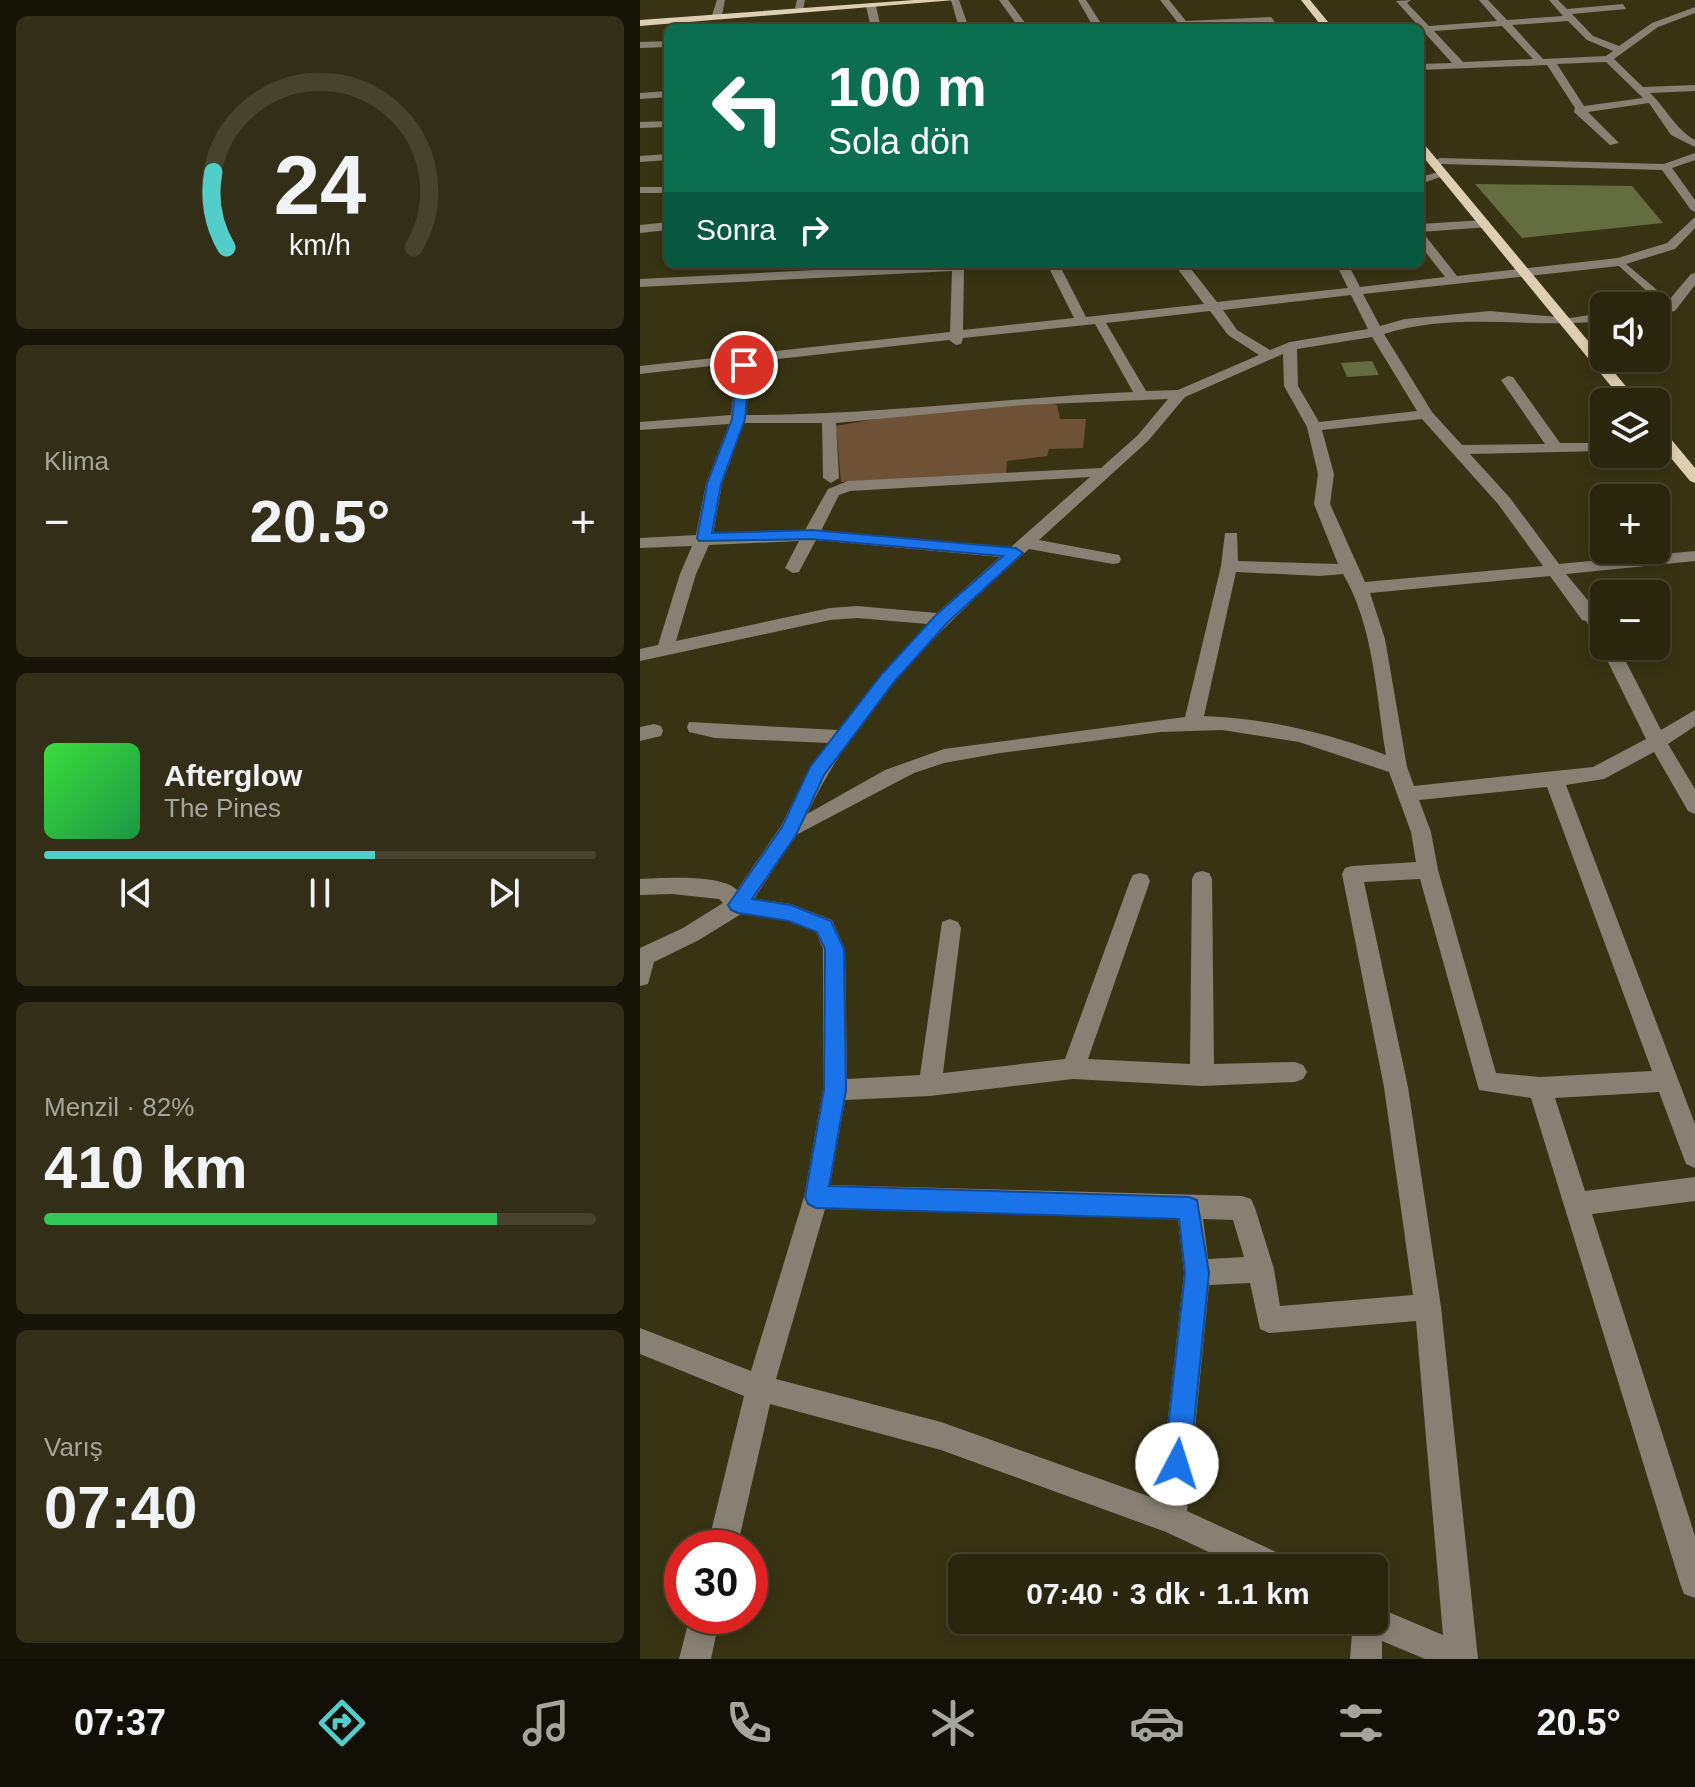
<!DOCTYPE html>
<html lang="tr">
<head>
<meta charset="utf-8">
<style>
  :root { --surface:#2a260e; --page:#322e17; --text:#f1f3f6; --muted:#a5a59e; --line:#46432e; --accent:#53cdca }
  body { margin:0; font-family:Arial,sans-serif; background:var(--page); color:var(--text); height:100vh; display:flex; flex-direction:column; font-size:30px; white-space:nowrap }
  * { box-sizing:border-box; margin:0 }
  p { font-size:26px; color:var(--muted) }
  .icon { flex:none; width:44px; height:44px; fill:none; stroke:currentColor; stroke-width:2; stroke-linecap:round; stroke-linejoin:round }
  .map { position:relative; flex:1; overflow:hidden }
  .sheet { display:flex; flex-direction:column; gap:16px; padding:16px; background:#171508; width:640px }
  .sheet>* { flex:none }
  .guide { position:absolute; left:24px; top:24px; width:760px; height:244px; border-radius:12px; box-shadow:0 4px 12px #0003,0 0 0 2px var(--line); background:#0b6e4f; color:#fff; overflow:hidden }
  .controls { position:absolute; left:950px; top:292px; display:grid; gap:16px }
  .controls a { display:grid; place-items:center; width:80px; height:80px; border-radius:12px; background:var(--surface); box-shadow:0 4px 12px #0003,0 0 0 2px var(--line); font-size:40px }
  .speed { position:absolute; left:24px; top:1530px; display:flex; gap:16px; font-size:40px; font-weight:700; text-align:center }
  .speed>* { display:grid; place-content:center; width:104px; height:104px; border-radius:50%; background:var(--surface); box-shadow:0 4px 12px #0003,0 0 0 2px var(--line); line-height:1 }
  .speed .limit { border:12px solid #d22; background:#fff; color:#111 }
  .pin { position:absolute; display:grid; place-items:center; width:68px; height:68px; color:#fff; margin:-34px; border:4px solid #fff; border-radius:50%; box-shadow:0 2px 8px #0007 }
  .me { position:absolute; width:88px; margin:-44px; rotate:5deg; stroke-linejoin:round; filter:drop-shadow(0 0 6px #0008) }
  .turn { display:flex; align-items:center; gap:28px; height:168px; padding:0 32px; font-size:36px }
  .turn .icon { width:104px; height:104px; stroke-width:2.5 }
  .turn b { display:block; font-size:56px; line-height:68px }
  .then { display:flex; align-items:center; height:76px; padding:0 32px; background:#0003; gap:16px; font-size:30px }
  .big { font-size:60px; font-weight:700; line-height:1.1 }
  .sheet .tile { flex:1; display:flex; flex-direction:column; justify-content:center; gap:12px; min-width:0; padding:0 28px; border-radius:12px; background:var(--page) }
  .sheet .dial { align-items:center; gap:0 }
  .dial svg { height:208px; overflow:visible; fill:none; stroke:var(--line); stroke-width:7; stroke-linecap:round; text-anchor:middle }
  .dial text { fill:var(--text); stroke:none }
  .song { display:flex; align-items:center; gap:24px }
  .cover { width:96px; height:96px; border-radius:12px; background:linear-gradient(135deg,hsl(120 70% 55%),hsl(140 70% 35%)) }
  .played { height:8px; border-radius:4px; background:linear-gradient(90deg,var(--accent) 60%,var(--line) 60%) }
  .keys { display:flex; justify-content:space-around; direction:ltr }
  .heat { display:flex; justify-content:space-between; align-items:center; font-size:44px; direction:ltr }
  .charge { height:12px; border-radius:6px; background:linear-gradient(90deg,#34c759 82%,var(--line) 0) }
  .trip { position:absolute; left:308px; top:1554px; width:440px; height:80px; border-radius:12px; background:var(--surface); box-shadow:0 4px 12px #0003,0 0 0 2px var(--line); font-weight:700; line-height:80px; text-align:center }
  .tab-bar { display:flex; height:128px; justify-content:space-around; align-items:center; background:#110f06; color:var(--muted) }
  .tab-bar .icon { width:56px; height:56px }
  .tab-bar .active { color:var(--accent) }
  .tab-bar b { font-size:36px; color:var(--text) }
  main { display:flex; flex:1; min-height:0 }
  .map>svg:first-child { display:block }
  .green { fill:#6f5135 }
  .building { fill:#636d40 }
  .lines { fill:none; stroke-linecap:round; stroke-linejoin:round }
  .minor { fill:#888073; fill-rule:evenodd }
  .major { fill:#decfb3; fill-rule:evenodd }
  .route { fill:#1a73e8; stroke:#114b97; stroke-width:2 }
</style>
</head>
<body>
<main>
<section class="sheet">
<div class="tile dial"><svg viewBox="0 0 100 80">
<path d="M14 69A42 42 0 1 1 86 69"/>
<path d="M14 69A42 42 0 0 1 9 40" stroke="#53cdca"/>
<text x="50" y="56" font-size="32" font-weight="700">24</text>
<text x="50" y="72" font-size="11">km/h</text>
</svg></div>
<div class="tile"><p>Klima</p>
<div class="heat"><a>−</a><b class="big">20.5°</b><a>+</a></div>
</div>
<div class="tile">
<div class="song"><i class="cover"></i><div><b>Afterglow</b><p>The Pines</p></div></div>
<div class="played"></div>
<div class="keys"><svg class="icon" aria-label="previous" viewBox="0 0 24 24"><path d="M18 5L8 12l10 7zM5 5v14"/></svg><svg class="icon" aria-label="pause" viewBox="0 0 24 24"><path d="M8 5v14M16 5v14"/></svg><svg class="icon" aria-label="next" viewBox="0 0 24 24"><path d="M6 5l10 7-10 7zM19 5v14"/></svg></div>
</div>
<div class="tile"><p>Menzil · 82%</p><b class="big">410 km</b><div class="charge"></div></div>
<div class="tile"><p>Varış</p><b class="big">07:40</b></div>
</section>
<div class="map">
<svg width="1055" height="1659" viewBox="0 0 1055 1659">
  <rect width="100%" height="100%" fill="#383313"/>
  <path class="green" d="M411,403L417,405L420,419H446L443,448L409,449L407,456L367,461L366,474L201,482L196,426L282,411Z"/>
  <path class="building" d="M835,184L992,186L1023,223L882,238Z
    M732,361L739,375L707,377L701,363Z"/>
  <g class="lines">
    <path class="minor" d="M77,0H85L82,15L77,18L72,15Z
      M157,0H165L163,10L155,8Z
      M311,0H319L329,28H319Z
      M359,0H368L389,28H379Z
      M438,0H446L464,28H454Z
      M520,0H529L546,21L631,17L640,28H630L628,23L542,28Z
      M771,0L767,3L789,26L857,21L839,0H848L867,20L923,16L909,0H918L927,9L983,4L986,9L932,14L953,36L979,46L1012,23L1055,7V13L1018,27L974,59L1003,87L1055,85V91L1010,93C1027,109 1034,128 1055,140V147L1031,135L1009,103L948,112L979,143L970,145L934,112L935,108L907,65L780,70V64L812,63L756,1ZM928,21L947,40L973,51L966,56L903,59L872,25ZM862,26L893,59L823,62L794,31ZM966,62L1003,98L944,106L917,64Z
      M231,3L236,6L241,28H231L226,6Z
      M28,41V47L0,48V42Z
      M28,91V97L0,99V93Z
      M28,121V127L0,128V122Z
      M1055,153V160L1032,168L1055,200V212L1051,210L1022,170L800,164L794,161L800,158L1024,164Z
      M28,154V160L0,162V156Z
      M799,172L809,174L780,184V177Z
      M0,187H28V193H0Z
      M1055,217V228L1035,249L986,264L1029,300L1051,274L1055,273V285L1035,311L1030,312L979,266L723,294L740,326L765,319L850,311L930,318L964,313V321C890,329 818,311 744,334L792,412L822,445L905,444L861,380L868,376L873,377L920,443H964V451L830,454L870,498L919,564L1055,551V561L926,574L961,616L964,622V646H978L1021,730L1055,710V726L1028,744L1055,789V814L1048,811L1014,752L964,779L926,785L1055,1124V1168L1046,1164L1019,1092L915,1098L945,1191L1055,1177V1201L952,1214L1055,1536V1598L1044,1594L1040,1583L891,1098L839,1090L780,879L724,882L768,1087L801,1307L838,1659H785L742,1641V1659H710L713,1620H734V1606L803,1635L776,1321L629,1333L620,1329L610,1283L569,1285L547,1511L647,1557L651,1568H603L526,1532L301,1450L130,1404L97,1548H67L104,1396L0,1354V1328L111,1371L164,1197L183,1090V949L176,932L149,921L101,914L59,940L14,962L8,984L0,986V948L43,928L83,903L79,899L32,894L0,895V879C22,878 82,874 97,890L141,826L170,767L188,743L75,738L49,732L47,727L49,722L198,730L242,674L287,624L217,618L190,620L0,661V649L18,645L40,574L52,546L0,548V538L56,535L66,484L89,424L0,430V422L91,415L97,363L0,374V366L310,332L312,271L0,287V279L297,264H376L370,268L324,270L323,330L434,318L407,264H419L446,317L564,304L534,264H547L577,302L708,288L696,264H708L720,287L805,277L780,245V233L784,234L817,276L978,258L1027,243ZM711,295L728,329L650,342L630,350L597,330L583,310ZM570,311L588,335L619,355L538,390L506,391L466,323ZM455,324L493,392C363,398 235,415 106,415L111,362L309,340L316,345L321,344L323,338ZM732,337L777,411L679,422L658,386L657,349ZM643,354L644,386L667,427L678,474L674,504L698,564L598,561L597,533H585L581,566L545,717L304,749L245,770L167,814C217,708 304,625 389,549L473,564L479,563L481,559L479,555L399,540L508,441L545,397ZM528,399L498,435L461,468L208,481L188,489L165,530L73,535L82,484L104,423H182L183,478L191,483L199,478L196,423L384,405ZM782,419L858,504L903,566L725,582L690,504L694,474L682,430ZM450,477L371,547L181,531L199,495L210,491ZM176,540L360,557L297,613L217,606L190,608L36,641L56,574L69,545L159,541L145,568L153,573L159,572ZM596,572L680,576L703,574C734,626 736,696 746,755C687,733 626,718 564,716ZM910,576L942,620L946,621L958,641L962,642L960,646L1006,739L953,767L774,786L767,767L745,639L730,593ZM582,730L659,742L749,772L771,832L776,862L712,866L705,868L702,874L744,1087L773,1295L640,1306L634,1269L615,1208L611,1199L602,1196L190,1185L205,1100L290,1096L433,1079L562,1086L655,1082L663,1079L667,1072L663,1065L655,1062L574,1064L572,879L569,873L562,871L555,873L552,879L550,1064L448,1059L510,881L507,875L500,873L493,875L490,881L425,1059L303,1073L321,928L318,922L310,919L302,922L280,1075L207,1079L205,949L192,920L151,904L114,899L156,835L274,773L304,763L360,753L521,732ZM907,787L1012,1071L900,1077L856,1073L798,870L791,832L779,800ZM185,1209L538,1218L544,1273L519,1500L301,1422L136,1379ZM563,1219L593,1220L604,1257L568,1259Z
      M845,220L849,221V227L780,232V224Z
      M28,222V230L0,233V225Z
      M14,724L21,726L23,731L21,736L0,741V727Z
      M50,1616H80L71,1659H39Z"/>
    <path class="major" d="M274,0H315L0,26V20Z
      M661,0H670L693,28H683Z
      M780,143L784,144L999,402H984L780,153Z
      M1016,426L1021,427L1055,468V483L1050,481L1016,440Z"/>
  </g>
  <path class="route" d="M104,361L110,365L105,419L81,484L72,533L172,530L376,548L383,553L307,623L254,682L184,775L156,835L112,899L151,905L191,921L204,949L206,1090L189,1186L549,1197L557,1200L569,1273L550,1464L546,1473L537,1477L528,1473L524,1464L545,1273L539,1219L176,1208L168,1204L165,1197L184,1090L185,949L177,932L149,921L98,913L91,910L88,905L142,827L170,767L242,674L296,615L363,556L172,539L59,541L57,538L67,484L92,419L98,365Z"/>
</svg>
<div class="controls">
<a><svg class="icon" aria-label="sound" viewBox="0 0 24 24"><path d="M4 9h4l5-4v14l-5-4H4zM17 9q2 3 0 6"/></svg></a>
<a><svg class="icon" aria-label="layers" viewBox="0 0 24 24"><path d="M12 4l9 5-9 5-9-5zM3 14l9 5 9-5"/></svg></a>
<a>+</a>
<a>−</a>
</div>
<div class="speed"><div class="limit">30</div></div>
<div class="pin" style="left:104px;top:365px;background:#d93025"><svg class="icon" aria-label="arrive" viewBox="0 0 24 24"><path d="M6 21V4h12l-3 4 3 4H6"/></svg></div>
<svg class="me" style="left:537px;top:1464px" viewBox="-20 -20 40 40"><circle r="19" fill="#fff"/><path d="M0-13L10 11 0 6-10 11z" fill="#1a73e8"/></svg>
<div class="trip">07:40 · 3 dk · 1.1 km</div>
<div class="guide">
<div class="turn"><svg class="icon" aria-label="left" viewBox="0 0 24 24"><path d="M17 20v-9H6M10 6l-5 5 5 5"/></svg><div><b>100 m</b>Sola dön</div></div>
<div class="then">Sonra<svg class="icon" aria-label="right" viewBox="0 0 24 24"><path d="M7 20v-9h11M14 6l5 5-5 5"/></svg></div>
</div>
</div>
</main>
<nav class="tab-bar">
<b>07:37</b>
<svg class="icon active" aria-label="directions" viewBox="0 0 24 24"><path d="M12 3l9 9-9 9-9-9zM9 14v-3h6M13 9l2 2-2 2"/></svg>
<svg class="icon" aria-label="music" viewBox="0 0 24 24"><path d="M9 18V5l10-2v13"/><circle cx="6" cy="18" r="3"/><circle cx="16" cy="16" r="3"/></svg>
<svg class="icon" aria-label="phone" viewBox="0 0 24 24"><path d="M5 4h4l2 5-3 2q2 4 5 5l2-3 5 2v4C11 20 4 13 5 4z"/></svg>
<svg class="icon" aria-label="climate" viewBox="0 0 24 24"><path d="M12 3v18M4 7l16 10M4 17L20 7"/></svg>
<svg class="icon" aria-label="car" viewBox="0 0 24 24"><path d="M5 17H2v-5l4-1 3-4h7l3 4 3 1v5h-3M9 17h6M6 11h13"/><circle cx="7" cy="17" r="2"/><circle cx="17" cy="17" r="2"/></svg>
<svg class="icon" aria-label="filters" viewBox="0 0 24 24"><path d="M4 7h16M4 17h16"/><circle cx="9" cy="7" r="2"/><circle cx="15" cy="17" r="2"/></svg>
<b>20.5°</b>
</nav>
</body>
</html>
